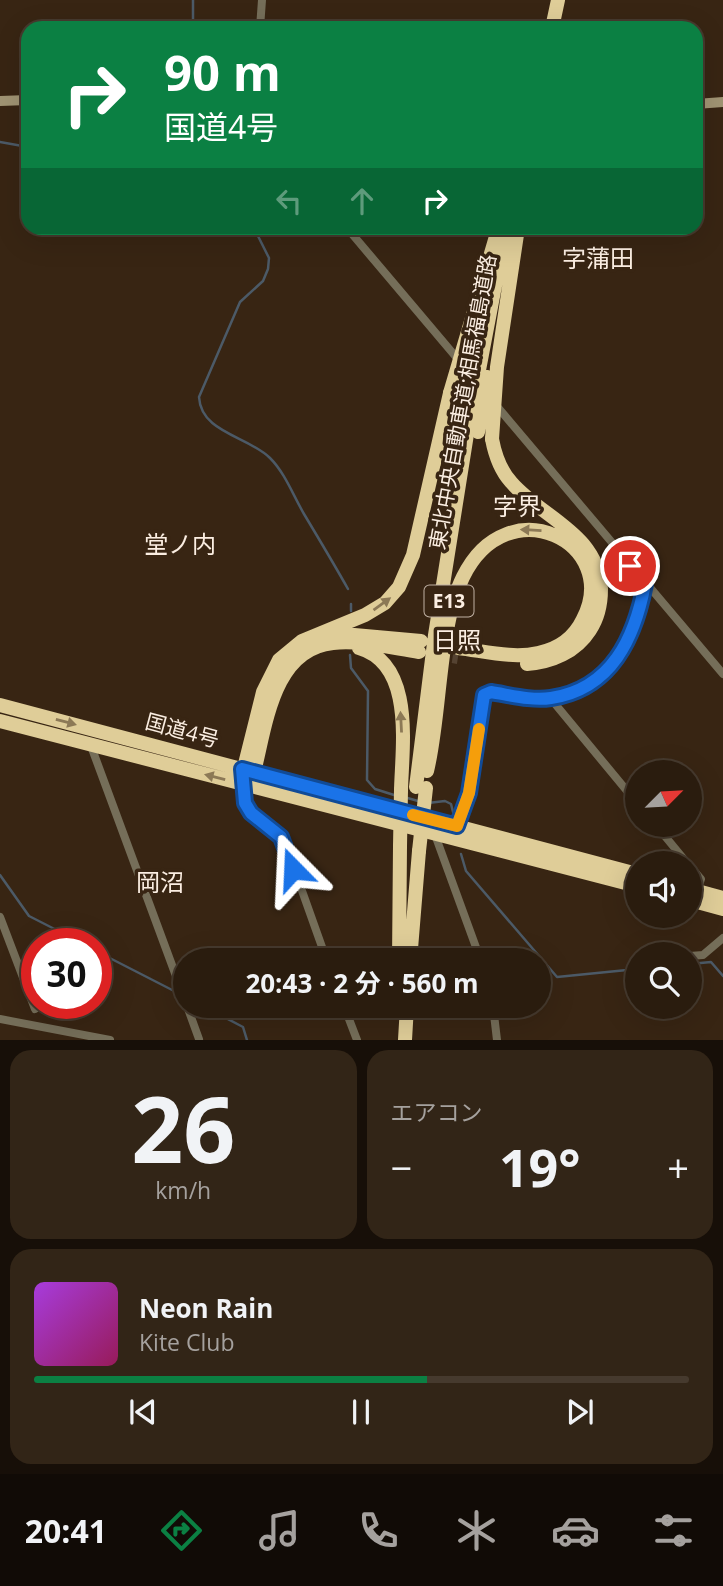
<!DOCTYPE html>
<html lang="ja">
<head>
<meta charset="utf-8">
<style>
  :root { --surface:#2a1c0e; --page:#322517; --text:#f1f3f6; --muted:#a5a19e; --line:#463a2e; --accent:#0b8043 }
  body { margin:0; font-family:"Open Sans","Noto Sans JP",sans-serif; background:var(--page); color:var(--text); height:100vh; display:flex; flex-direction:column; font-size:26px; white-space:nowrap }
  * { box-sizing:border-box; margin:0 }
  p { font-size:23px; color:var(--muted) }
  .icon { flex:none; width:38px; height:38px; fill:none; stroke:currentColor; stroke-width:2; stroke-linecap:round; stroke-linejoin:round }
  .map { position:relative; height:1040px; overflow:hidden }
  .sheet { display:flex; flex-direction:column; gap:10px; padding:10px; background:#170f08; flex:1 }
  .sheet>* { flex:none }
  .banner { position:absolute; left:21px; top:21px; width:682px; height:214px; border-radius:21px; box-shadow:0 7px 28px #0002,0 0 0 2px var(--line); background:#0b8043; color:#fff; overflow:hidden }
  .needle { width:46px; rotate:66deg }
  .tools { position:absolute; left:625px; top:760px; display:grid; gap:14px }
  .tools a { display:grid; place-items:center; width:77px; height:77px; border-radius:50%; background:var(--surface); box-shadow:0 7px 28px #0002,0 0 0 2px var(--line); font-size:35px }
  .speed { position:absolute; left:21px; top:928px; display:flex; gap:14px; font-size:35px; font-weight:700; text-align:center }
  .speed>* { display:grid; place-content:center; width:91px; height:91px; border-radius:50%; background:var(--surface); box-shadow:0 7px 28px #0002,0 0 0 2px var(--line); line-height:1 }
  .speed .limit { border:10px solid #d22; background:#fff; color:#111 }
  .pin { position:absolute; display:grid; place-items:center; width:60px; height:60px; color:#fff; margin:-30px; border:4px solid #fff; border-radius:50%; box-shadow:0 2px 7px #0007 }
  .me { position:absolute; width:77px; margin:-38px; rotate:339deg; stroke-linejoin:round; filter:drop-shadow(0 0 5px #0008) }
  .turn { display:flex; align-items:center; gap:24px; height:147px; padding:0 28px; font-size:32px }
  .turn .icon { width:91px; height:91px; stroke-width:2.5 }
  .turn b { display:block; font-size:49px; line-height:60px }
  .lanes { display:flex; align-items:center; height:66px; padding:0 28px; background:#0003; justify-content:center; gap:35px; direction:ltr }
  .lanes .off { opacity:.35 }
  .big { font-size:52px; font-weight:700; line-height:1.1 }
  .sheet .card { flex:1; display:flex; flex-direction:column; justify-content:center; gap:10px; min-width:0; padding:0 24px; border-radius:21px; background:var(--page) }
  .sheet .dial { align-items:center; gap:0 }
  .dial b { font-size:91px; line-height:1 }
  .song { display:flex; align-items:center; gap:21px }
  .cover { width:84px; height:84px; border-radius:10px; background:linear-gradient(135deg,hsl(280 70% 55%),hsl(330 70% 35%)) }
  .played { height:7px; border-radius:4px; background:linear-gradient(90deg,var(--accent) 60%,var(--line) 60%) }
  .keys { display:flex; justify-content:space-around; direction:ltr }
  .heat { display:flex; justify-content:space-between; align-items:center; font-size:38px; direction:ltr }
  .sheet .tiles { flex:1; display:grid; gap:10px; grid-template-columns:1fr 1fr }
  .card:last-child { grid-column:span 2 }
  .trip { position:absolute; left:173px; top:948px; width:378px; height:70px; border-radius:35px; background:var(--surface); box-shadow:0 7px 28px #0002,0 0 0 2px var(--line); font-weight:700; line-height:70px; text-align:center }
  .menu { display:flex; height:112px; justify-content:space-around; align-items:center; background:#110b06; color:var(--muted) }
  .menu .icon { width:49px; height:49px }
  .menu .selected { color:var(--accent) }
  .menu b { font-size:32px; color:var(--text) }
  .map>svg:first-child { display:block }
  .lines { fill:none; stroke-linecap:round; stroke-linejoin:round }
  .stream { stroke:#4c5a67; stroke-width:2.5 }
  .highway-tunnel { stroke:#554332; stroke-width:14; stroke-dasharray:14 7; stroke-linecap:butt }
  .street { stroke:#756e59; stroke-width:8 }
  .secondary { stroke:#a09473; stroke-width:10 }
  .highway { stroke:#dfcd98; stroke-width:14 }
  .highway-bridge { stroke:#dfcd98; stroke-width:14 }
  .oneway { fill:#8c7956 }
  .route-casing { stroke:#114b97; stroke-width:18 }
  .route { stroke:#1a73e8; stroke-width:12 }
  .slow { stroke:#f59e0b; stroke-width:12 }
  .labels { text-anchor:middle; stroke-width:7; stroke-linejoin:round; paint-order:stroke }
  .shield { fill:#382513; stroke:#c0b2a4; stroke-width:2 }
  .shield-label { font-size:19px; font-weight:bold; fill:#fbeee2 }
  .street-label { font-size:21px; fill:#fbeee2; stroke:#382513 }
  .quarter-label { font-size:24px; fill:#fbeee2; stroke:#382513 }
</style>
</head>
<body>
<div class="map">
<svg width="723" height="1040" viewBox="0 0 723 1040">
  <rect width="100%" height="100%" fill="#382513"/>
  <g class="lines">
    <path class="stream" d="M193,0V28
      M0,142L28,147
      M254,228L269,258L268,269L263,281L240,302L199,397C201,433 248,436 270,458C285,473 293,495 304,514C319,539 334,564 348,589
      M351,611V604
      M350,655L351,668L368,691L367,780L375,789L394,795
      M404,797L418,801
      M428,803L445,801L451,804L453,812
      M461,854L466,871L557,977L637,969
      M0,875L29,916L82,943
      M96,951L178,993
      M690,964L711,962L723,976
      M203,1006L243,1027L247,1040"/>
    <path class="highway-tunnel" d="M432,653L458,657"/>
    <path class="street" d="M260,28L262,0
      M347,228L478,383
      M495,404L723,674
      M551,699L637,803
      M91,746L186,1003
      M243,784L245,803L251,813L285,843L327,961
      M655,824L687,863
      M457,826L469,793L483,695L491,692C510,695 532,701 551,698C611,690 635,636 645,584
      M434,832L481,961
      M690,866L701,879L697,891
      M0,917L35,1009
      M690,956L703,955L723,938
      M187,1006L199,1039
      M344,1006L357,1040
      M493,1006L497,1040
      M0,1019L110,1040"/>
    <path class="secondary" d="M0,101L28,100
      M696,104L723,102"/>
    <path class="highway" d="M552,28L558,0
      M492,439C495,455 500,470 511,482C543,519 598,533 601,589C601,603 598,618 590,630C576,652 552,662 527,664
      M332,633L421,641
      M359,648C415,664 402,747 401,790
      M0,705L637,874
      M0,721L637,886
      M427,771C441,714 438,627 463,577C508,485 622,544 583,619C574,638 558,649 538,653C513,659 484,651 458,648
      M242,776L263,692L279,660L302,641L365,615L385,603L399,587L413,555L450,393
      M248,778L254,772C266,725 273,649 333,643C361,640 392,648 419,652
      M416,787L435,635L468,428
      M690,889L723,898
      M690,900L723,909
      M399,961L400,846
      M410,961L419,851
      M405,1040L407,1006"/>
    <path class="highway-bridge" d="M450,393L497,233
      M468,428L506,228
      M478,432L487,377
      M492,439L497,367L518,228
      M400,846L401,790
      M419,851L426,788"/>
  </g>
  <defs><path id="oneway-solid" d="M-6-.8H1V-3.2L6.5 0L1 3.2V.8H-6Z" transform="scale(1.75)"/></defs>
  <g class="oneway">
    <use href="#oneway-solid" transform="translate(531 530) rotate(-177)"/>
    <use href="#oneway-solid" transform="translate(382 604) rotate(-36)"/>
    <use href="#oneway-solid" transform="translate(66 722) rotate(15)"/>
    <use href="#oneway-solid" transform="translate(401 722) rotate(-93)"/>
    <use href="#oneway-solid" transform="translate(215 777) rotate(-166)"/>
  </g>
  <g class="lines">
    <g class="route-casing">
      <path id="route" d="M293,869L281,837L251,813L245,803L242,769L457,826L469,793L484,695L491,692C510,695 532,701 551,698C612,689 635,637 645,584L630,566"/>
    </g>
    <use href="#route" class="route"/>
    <path class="slow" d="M413,815L457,826L469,793L479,729"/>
  </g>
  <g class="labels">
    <rect class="shield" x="424.5" y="585.5" width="49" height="31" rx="5"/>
    <g class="shield-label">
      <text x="449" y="608">E13</text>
    </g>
    <g class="street-label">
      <text transform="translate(463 402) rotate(-80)" y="7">東北中央自動車道;相馬福島道路</text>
      <text transform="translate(182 731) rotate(15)" y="7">国道4号</text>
    </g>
    <g class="quarter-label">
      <text x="598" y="267">字蒲田</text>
      <text x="517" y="515">字界</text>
      <text x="180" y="553">堂ノ内</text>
      <text x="457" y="649">日照</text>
      <text x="160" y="891">岡沼</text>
    </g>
  </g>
</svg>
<div class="tools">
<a><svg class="needle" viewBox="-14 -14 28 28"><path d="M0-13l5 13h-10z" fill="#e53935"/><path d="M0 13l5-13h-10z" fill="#a5a19e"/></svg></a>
<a><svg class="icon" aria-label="sound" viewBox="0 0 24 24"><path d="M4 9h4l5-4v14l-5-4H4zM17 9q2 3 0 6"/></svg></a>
<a><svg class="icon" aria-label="search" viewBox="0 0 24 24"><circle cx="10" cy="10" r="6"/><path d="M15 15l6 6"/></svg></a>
</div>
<div class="speed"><div class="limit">30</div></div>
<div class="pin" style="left:630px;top:566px;background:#d93025"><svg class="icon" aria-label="arrive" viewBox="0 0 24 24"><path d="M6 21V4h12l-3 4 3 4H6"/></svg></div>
<svg class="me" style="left:293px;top:869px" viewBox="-20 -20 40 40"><path d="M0-17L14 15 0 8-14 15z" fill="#1a73e8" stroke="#fff" stroke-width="4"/></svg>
<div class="trip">20:43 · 2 分 · 560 m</div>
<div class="banner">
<div class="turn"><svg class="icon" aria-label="right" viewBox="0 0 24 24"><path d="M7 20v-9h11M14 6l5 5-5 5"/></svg><div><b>90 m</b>国道4号</div></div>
<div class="lanes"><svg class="icon off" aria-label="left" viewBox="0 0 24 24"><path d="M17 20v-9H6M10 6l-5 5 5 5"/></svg><svg class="icon off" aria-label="ahead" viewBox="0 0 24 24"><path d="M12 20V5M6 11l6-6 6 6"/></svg><svg class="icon" aria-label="right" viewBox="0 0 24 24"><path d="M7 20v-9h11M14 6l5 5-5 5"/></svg></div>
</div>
</div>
<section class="sheet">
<div class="tiles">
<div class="card dial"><b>26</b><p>km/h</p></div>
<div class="card"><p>エアコン</p>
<div class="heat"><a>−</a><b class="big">19°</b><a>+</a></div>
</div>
<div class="card">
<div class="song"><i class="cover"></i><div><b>Neon Rain</b><p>Kite Club</p></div></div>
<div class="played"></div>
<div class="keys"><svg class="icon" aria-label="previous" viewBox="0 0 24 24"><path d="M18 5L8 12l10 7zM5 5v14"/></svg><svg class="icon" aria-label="pause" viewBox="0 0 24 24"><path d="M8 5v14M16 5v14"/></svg><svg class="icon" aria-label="next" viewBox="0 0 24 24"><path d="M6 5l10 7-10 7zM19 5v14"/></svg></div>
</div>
</div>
</section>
<nav class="menu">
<b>20:41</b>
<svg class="icon selected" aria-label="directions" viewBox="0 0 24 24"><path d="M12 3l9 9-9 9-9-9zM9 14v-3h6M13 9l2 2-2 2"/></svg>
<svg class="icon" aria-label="music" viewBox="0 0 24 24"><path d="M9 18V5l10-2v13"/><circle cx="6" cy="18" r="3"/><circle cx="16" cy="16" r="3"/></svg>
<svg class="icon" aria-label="phone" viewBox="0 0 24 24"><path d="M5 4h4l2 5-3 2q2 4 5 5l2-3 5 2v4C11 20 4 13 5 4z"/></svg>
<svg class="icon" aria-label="climate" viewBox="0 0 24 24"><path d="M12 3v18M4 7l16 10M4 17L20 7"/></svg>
<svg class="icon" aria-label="car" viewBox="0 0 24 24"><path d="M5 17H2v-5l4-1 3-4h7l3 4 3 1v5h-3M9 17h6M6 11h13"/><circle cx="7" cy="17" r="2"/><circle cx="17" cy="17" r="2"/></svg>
<svg class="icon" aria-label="filters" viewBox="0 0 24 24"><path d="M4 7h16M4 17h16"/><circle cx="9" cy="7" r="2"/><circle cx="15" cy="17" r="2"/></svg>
</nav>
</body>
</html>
